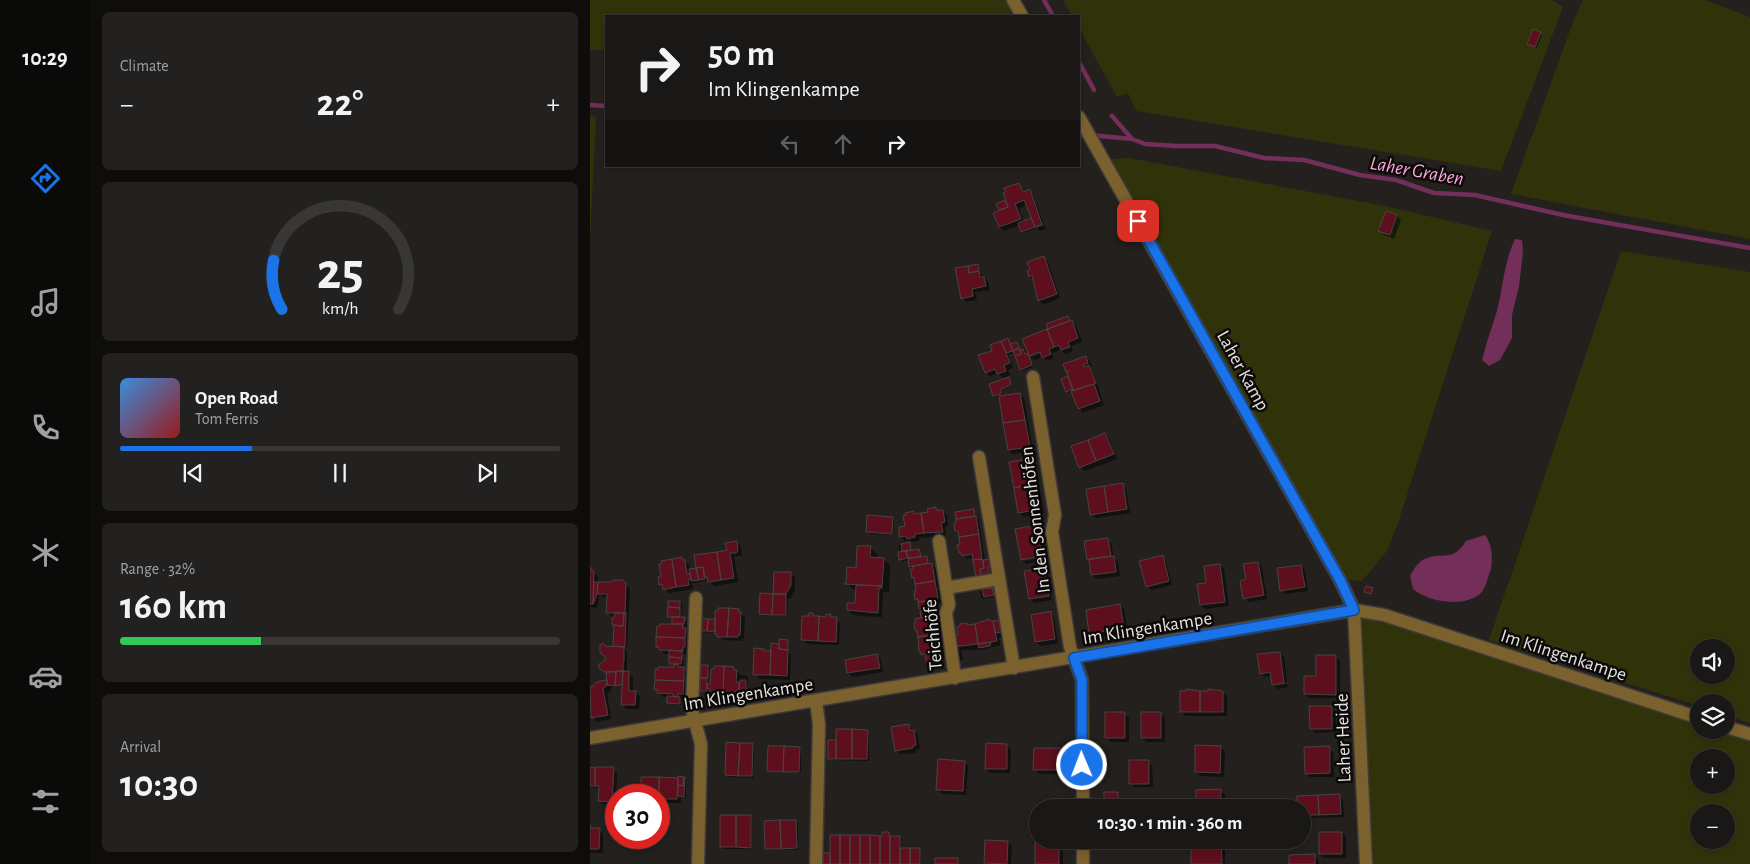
<!DOCTYPE html>
<html lang="en">
<head>
<meta charset="utf-8">
<style>
  :root { --surface:#1a1816; --page:#23211f; --text:#f1f3f6; --muted:#9fa0a1; --line:#383735; --accent:#1a73e8 }
  body { margin:0; font-family:"Alegreya Sans",sans-serif; background:var(--page); color:var(--text); height:100vh; display:flex; flex-direction:column; font-size:19px; white-space:nowrap }
  * { box-sizing:border-box; margin:0 }
  p { font-size:16px; color:var(--muted) }
  .icon { flex:none; width:28px; height:28px; fill:none; stroke:currentColor; stroke-width:2; stroke-linecap:round; stroke-linejoin:round }
  .map { position:relative; flex:1; overflow:hidden }
  .drawer { display:flex; flex-direction:column; gap:12px; padding:12px; background:#0e0d0c; width:500px }
  .drawer>* { flex:none }
  .hud { position:absolute; left:15px; top:15px; width:475px; height:152px; border-radius:0px; box-shadow:0 2px 8px #0003,0 0 0 1px var(--line); background:#1a1816; color:var(--text); overflow:hidden }
  .buttons { position:absolute; left:1100px; top:639px; display:grid; gap:10px }
  .buttons a { display:grid; place-items:center; width:45px; height:45px; border-radius:50%; background:var(--surface); box-shadow:0 2px 8px #0003,0 0 0 1px var(--line); font-size:25px }
  .speed { position:absolute; left:15px; top:784px; display:flex; gap:10px; font-size:25px; font-weight:700; text-align:center }
  .speed>* { display:grid; place-content:center; width:65px; height:65px; border-radius:50%; background:var(--surface); box-shadow:0 2px 8px #0003,0 0 0 1px var(--line); line-height:1 }
  .speed .limit { border:8px solid #d22; background:#fff; color:#111 }
  .pin { position:absolute; display:grid; place-items:center; width:42px; height:42px; color:#fff; margin:-21px; border-radius:10px; box-shadow:0 2px 8px #0006 }
  .me { position:absolute; width:55px; margin:-28px; rotate:359deg; stroke-linejoin:round; filter:drop-shadow(0 0 4px #0008) }
  .turn { display:flex; align-items:center; gap:18px; height:105px; padding:0 20px; font-size:22px }
  .turn .icon { width:65px; height:65px; stroke-width:2.5 }
  .turn b { display:block; font-size:35px; line-height:42px }
  .lanes { display:flex; align-items:center; height:48px; padding:0 20px; background:#0003; justify-content:center; gap:25px; direction:ltr }
  .lanes .off { opacity:.35 }
  .big { font-size:38px; font-weight:600; line-height:1.1 }
  .drawer .tile { flex:1; display:flex; flex-direction:column; justify-content:center; gap:8px; min-width:0; padding:0 18px; border-radius:8px; background:var(--page) }
  .drawer .dial { align-items:center; gap:0 }
  .dial svg { height:130px; overflow:visible; fill:none; stroke:var(--line); stroke-width:7; stroke-linecap:round; text-anchor:middle }
  .dial text { fill:var(--text); stroke:none }
  .song { display:flex; align-items:center; gap:15px }
  .cover { width:60px; height:60px; border-radius:8px; background:linear-gradient(135deg,hsl(210 70% 55%),hsl(0 70% 35%)) }
  .played { height:5px; border-radius:2px; background:linear-gradient(90deg,var(--accent) 30%,var(--line) 30%) }
  .keys { display:flex; justify-content:space-around; direction:ltr }
  .heat { display:flex; justify-content:space-between; align-items:center; font-size:28px; direction:ltr }
  .charge { height:8px; border-radius:4px; background:linear-gradient(90deg,#34c759 32%,var(--line) 0) }
  .trip { position:absolute; left:439px; top:799px; width:282px; height:50px; border-radius:25px; background:var(--surface); box-shadow:0 2px 8px #0003,0 0 0 1px var(--line); font-weight:600; line-height:50px; text-align:center }
  main { display:flex; flex:1; min-height:0 }
  .tabs { display:flex; flex-direction:column; width:90px; justify-content:space-around; align-items:center; background:#0a0a09; color:var(--muted) }
  .tabs .icon { width:35px; height:35px }
  .tabs .current { color:var(--accent) }
  .tabs b { font-size:22px; color:var(--text) }
  .map>svg:first-child { display:block }
  .green { fill:#30330a; fill-rule:evenodd }
  .water { fill:#732e5a }
  .shadow { fill:#0007; fill-rule:evenodd }
  .lines { fill:none; stroke-linecap:round; stroke-linejoin:round }
  .stream { stroke:#732e5a; stroke-width:4.5 }
  .building { fill:#5e0f1d; stroke:#484343 }
  .minor-casing { stroke:#3e3b39; stroke-width:15 }
  .minor { stroke:#7b612d; stroke-width:12 }
  .route-casing { stroke:#114b97; stroke-width:12 }
  .route { stroke:#1a73e8; stroke-width:9 }
  .labels { text-anchor:middle; stroke-width:5; stroke-linejoin:round; paint-order:stroke }
  .street-label { font-size:19px; fill:#e4e2e1; stroke:#0b0a09 }
  .water-label { font-size:20px; font-style:italic; fill:#fba8d8; stroke:#0b0a09 }
</style>
</head>
<body>
<main>
<nav class="tabs">
<b>10:29</b>
<svg class="icon current" aria-label="directions" viewBox="0 0 24 24"><path d="M12 3l9 9-9 9-9-9zM9 14v-3h6M13 9l2 2-2 2"/></svg>
<svg class="icon" aria-label="music" viewBox="0 0 24 24"><path d="M9 18V5l10-2v13"/><circle cx="6" cy="18" r="3"/><circle cx="16" cy="16" r="3"/></svg>
<svg class="icon" aria-label="phone" viewBox="0 0 24 24"><path d="M5 4h4l2 5-3 2q2 4 5 5l2-3 5 2v4C11 20 4 13 5 4z"/></svg>
<svg class="icon" aria-label="climate" viewBox="0 0 24 24"><path d="M12 3v18M4 7l16 10M4 17L20 7"/></svg>
<svg class="icon" aria-label="car" viewBox="0 0 24 24"><path d="M5 17H2v-5l4-1 3-4h7l3 4 3 1v5h-3M9 17h6M6 11h13"/><circle cx="7" cy="17" r="2"/><circle cx="17" cy="17" r="2"/></svg>
<svg class="icon" aria-label="filters" viewBox="0 0 24 24"><path d="M4 7h16M4 17h16"/><circle cx="9" cy="7" r="2"/><circle cx="15" cy="17" r="2"/></svg>
</nav>
<section class="drawer">
<div class="tile"><p>Climate</p>
<div class="heat"><a>−</a><b class="big">22°</b><a>+</a></div>
</div>
<div class="tile dial"><svg viewBox="0 0 100 80">
<path d="M14 69A42 42 0 1 1 86 69"/>
<path d="M14 69A42 42 0 0 1 9 39" stroke="#1a73e8"/>
<text x="50" y="56" font-size="32" font-weight="700">25</text>
<text x="50" y="72" font-size="11">km/h</text>
</svg></div>
<div class="tile">
<div class="song"><i class="cover"></i><div><b>Open Road</b><p>Tom Ferris</p></div></div>
<div class="played"></div>
<div class="keys"><svg class="icon" aria-label="previous" viewBox="0 0 24 24"><path d="M18 5L8 12l10 7zM5 5v14"/></svg><svg class="icon" aria-label="pause" viewBox="0 0 24 24"><path d="M8 5v14M16 5v14"/></svg><svg class="icon" aria-label="next" viewBox="0 0 24 24"><path d="M6 5l10 7-10 7zM19 5v14"/></svg></div>
</div>
<div class="tile"><p>Range · 32%</p><b class="big">160 km</b><div class="charge"></div></div>
<div class="tile"><p>Arrival</p><b class="big">10:30</b></div>
</section>
<div class="map">
<svg width="1160" height="864" viewBox="0 0 1160 864">
  <rect width="100%" height="100%" fill="#23201e"/>
  <path class="green" d="M0,0H423L432,16H16V50H0Z
    M473,0H962L973,7L911,171L546,111L538,93L527,97L489,28V16H482Z
    M993,0H1115L1160,17V239L921,194L983,22Z
    M0,116L6,117L0,240Z
    M539,158L795,206L902,231L807,526L797,551L772,581L759,580L519,159Z
    M1031,251L1160,272V723L1136,715V702H1109V706L899,640ZM1109,648H1136V675H1109Z
    M764,610L1109,724V730H1126L1160,741V864H776ZM1109,758H1136V785H1109ZM1109,812H1136V840H1109Z"/>
  <path class="water" d="M925,239L932,240L933,252L929,286L922,315V338L910,360L899,366L892,360C896,343 902,327 907,311C913,286 914,263 925,239Z
    M895,535C902,544 903,557 901,569C898,577 896,588 890,594C877,605 851,603 837,597C832,595 827,592 823,589L820,576C824,569 828,561 837,558C854,552 863,562 876,541Z"/>
  <path class="shadow" d="M950,33L952,35L947,48L940,45L939,44Z
    M429,184L435,192L439,190L443,194L453,223L446,225V228L454,225L456,229L450,231L447,228L434,233L430,225L414,231L410,227V210L415,201L418,205ZM437,205L443,218L434,222L429,209Z
    M797,212L807,216L811,220L804,239L794,235L790,230Z
    M454,258L458,262L470,298L453,305L449,300L444,280L440,276L441,271Z
    M388,265L391,274L398,282L400,290L385,292L387,300L376,302L372,298Z
    M480,322L486,326L492,342L481,346L483,351L476,354L471,350L462,353L464,359L457,361L453,357L444,360L441,357L456,351L455,349L440,354V356L438,354L443,367L432,371L424,352L418,355L423,368L418,370L420,375L413,378L408,373L400,376L396,372L404,351L402,346L418,340L421,345H428L430,351L436,349L439,353Z
    M495,357L500,361L502,367L500,368L503,371L514,405L493,413L489,408L482,391L479,393L477,391L480,374L477,371Z
    M418,379L422,386L412,390L413,397L430,394L434,398L443,451L423,454L419,450L410,396L406,397L404,395Z
    M515,434L519,439L527,459L495,471L490,467Z
    M440,459L445,463L454,513L434,517L429,513Z
    M532,485L536,489L540,513L506,518L501,514Z
    M345,509L348,511H352L357,515L358,526L355,527L356,535L329,538V541L322,542L320,540L315,541L310,536L323,513L325,515L339,513Z
    M384,510L389,521L395,561L399,560L402,568L399,569L400,576L384,558L377,559L370,552L372,545L369,534L366,530L368,520L367,513Z
    M302,518L304,520L303,535L279,534L277,532Z
    M446,527L451,531L455,555L434,558V561L455,557L456,560L436,564L432,560Z
    M517,539L521,543L524,558L528,562L530,576L507,579L502,575L501,562L498,559Z
    M146,542L151,547L152,556H144L148,582L124,586L115,576L116,581L102,583L103,589L79,593L70,584L91,559L99,565L100,570L109,569L138,551Z
    M320,544L322,551L329,550L332,558L337,557L339,564H342L349,573L352,603L341,605L342,609L338,610L341,615H338V618L345,617L349,621L351,631L353,633L355,658L348,660V664L342,665L330,651L329,632L326,629L334,619L333,612L330,609L329,603H330L326,599L328,592L326,580L323,577L324,570L320,566L319,560L312,561L311,559L308,545ZM348,624L352,648H350L345,625Z
    M280,547L287,554V559H294L300,566L299,592H293L292,617L270,616L262,614L258,610L267,604V590H264L257,583Z
    M572,557L576,561L582,585L561,590L557,586Z
    M668,563L672,567L677,599L659,602L654,598L657,580Z
    M630,565L634,569L639,606L615,609L611,605L618,584Z
    M711,566L715,570L718,591L696,594L691,590Z
    M0,569L8,577V583L33,581L40,589L37,648H33L37,652V672L43,677V692H45L50,696L49,709H36L32,704L33,686L21,687V690L17,694L21,719L7,722L2,716H0V688L19,684L17,674L11,668L16,662V657L11,653L15,647L27,648L25,645V627L23,625L26,617L22,616L17,612L18,598L13,597L10,594L7,608L0,607Z
    M454,569L458,574L462,600L444,603L440,599Z
    M201,574L205,578V589L201,598H198L197,616L172,615L170,614Z
    M402,589L405,597L393,599L391,597L390,591Z
    M90,602L92,604L91,619L96,621L97,631L100,634L99,651H97V655L93,654V666H88L98,673L97,698L92,697L91,705L80,704L78,702L79,697H73L66,689L85,668V665L80,664V654H75L67,646L83,625V618L79,616Z
    M530,605L534,610L538,632L505,638L501,633Z
    M148,610L155,618L154,639L152,638V641L133,640L126,633L113,632L112,631L126,620Z
    M460,613L464,617L468,643L451,646L446,642L442,616Z
    M222,615L225,618H237L240,615L250,623L249,645L217,644L213,640Z
    M401,623H411L413,637L409,638L410,645L391,650H371L373,660L367,661L362,638L370,636L379,626Z
    M198,641L199,643V653L201,655L200,680L169,679L165,674L174,650L176,652L182,653Z
    M690,653L694,657L697,682L685,683V686L697,684L698,687L687,689L683,684L682,676L675,677L671,673Z
    M287,656L291,660L293,672L263,677L258,673Z
    M746,657L750,661V698H720L715,694Z
    M118,666L120,668L118,685L143,668L150,675L156,676L158,677L157,693H150V699L125,698L118,688V692H113L111,690Z
    M632,692L637,696V716H596L591,712Z
    M741,707L746,712V732L725,733L721,728Z
    M535,714L539,718V742H521L516,738Z
    M571,714L575,718V742H557L552,738Z
    M319,725L328,735L330,749L326,750L325,753L310,754L306,750Z
    M277,731L279,733V761L241,760L239,758L247,742Z
    M163,744L164,746L163,778L138,777L136,775Z
    M417,745L421,749L420,773H400L396,769Z
    M630,747L635,751L634,777L610,776L606,772Z
    M210,748L211,750V773L180,772L178,771Z
    M739,748L743,752L744,777H720L716,773Z
    M470,749L474,754V774H449L445,769Z
    M558,761L562,766L563,787H544L540,783Z
    M374,762L378,766L376,795L352,794L347,789Z
    M23,768L27,773L26,805H14L10,801V790L8,788L0,787V769Z
    M52,778H94L96,780V798H91V803H69V795H52Z
    M631,791L635,795V808H607Z
    M749,795L753,800L754,817L712,818V808Z
    M160,817L162,818V849H133L131,847Z
    M206,821L208,823V850H178L176,849Z
    M0,827L3,829H9L13,834V853H0Z
    M752,833L756,837V858H734L730,854Z
    M298,834L300,837H310L312,839L311,849H329L331,851V864H235L241,855Z
    M418,842L422,846L421,864H397L395,863Z
    M469,843L473,847V864H447Z
    M631,844L635,848V864H602Z
    M724,855L728,860L729,864H700Z"/>
  <g class="lines">
    <path class="stream" d="M454,0L463,16
      M489,62L504,90
      M0,105L16,106
      M522,116L542,139
      M489,134L542,139L555,144L587,146H625L674,158L714,160L770,175L806,180L844,193L885,195L973,215L1160,248"/>
  </g>
  <path class="building" d="M943,29L951,32L945,47L937,44Z
    M429,183L433,192L440,189L452,225L445,227L434,200L425,204L431,219L409,227L403,213L418,207L413,193L416,192L414,188Z
    M415,200L418,207L409,210L406,204Z
    M796,211L807,215L800,235L788,231Z
    M441,218L445,227L431,232L428,223Z
    M454,256L467,294L448,301L442,275L439,277L437,271L440,270L437,262Z
    M388,264L389,271L379,273L378,266Z
    M378,266L379,273L389,271L390,277H394L396,286L382,289L383,296L371,299L365,268Z
    M478,316L480,321L458,329L456,324Z
    M482,320L488,338L478,342L480,347L471,350L469,345L464,347L457,329Z
    M457,329L464,347L459,349L461,354L452,358L450,352L439,356L432,339Z
    M418,338L423,351L416,353L411,341Z
    M411,341L420,363L414,365L416,371L407,374L405,369L395,373L388,355L402,351L400,345Z
    M427,342L429,348L423,351L420,344Z
    M429,348L431,354L425,356L423,351Z
    M433,349L435,354L438,353L442,365L430,370L425,356L431,354L430,350Z
    M496,356L498,363L493,365L494,367L499,365L506,383L483,391L477,374L478,373V371L476,372L473,364Z
    M478,376L483,389L476,392L471,379Z
    M419,377L421,385L411,389V394L403,396L399,384Z
    M504,384L510,401L488,409L481,391Z
    M430,393L435,420L413,423L409,396Z
    M435,420L440,447L418,450L413,423Z
    M515,433L524,454L506,461L498,440Z
    M498,440L506,461L489,468L481,446Z
    M441,458L446,483L424,488L419,462Z
    M446,483L451,509L428,513L424,488Z
    M533,483L537,509L518,512L514,486Z
    M514,486L518,512L500,515L496,489Z
    M346,507V510H353L355,522L351,523L353,532L334,533L331,513L338,512L337,509Z
    M384,509L385,516L366,519L365,512Z
    M324,511V514L331,513L334,533L325,534V537L317,539L316,536L309,537V527L315,526L313,516L316,515L315,513Z
    M277,515L303,517L302,534L276,532Z
    M386,516L389,534L369,537L368,531H365L364,523L366,522V519Z
    M447,525L452,556L431,560L425,529Z
    M389,534L392,559L383,560L382,554L372,556L371,553H369L367,545L370,544L369,537Z
    M518,538L521,556L497,560L494,541Z
    M147,541L148,551L146,553H140L144,578L131,580L127,552L137,550L135,543Z
    M320,542L321,550L312,551L311,544Z
    M267,546H281L280,557L294,558L292,586L254,584L256,583L257,567L266,568Z
    M329,549L331,556L318,558L316,551Z
    M316,551L318,558L309,560L308,552Z
    M127,552L131,580L118,582L117,577H114L113,567L106,568L104,555Z
    M573,555L579,581L556,587L549,561Z
    M337,556L338,563L319,567L318,559Z
    M521,556H524L526,572L501,575L499,559Z
    M92,557V560H95L97,574L100,573L101,579L98,580L99,585L86,587L82,559Z
    M82,559L86,587L73,590L72,584L69,585L68,577L71,576L69,564H72L71,561Z
    M392,559L394,568L390,569L391,576L386,577L383,560Z
    M400,559L401,566L398,567L399,575L391,576L390,569L394,568L393,560Z
    M668,562L674,595L653,599L650,581L656,579L653,564Z
    M342,563L345,581L325,584L324,577L322,578L320,569H323L322,566Z
    M630,564L635,602L610,605L607,584L616,583L614,566Z
    M711,565L715,587L690,591L687,568Z
    M0,567L4,572L3,604H0Z
    M113,567L115,579L109,580L106,568Z
    M106,568L109,580L101,581L99,569Z
    M454,568L459,596L439,599L434,571Z
    M184,572H201V585L196,594H183Z
    M24,580H33L36,583L35,613H16L17,594H7L8,582H21Z
    M345,581L348,599L328,602V599L325,600L324,591H326L325,584Z
    M4,582H8L7,594L3,604Z
    M266,585L292,586V588H289L288,613L257,610V603H265Z
    M776,586L783,588L781,594L774,592Z
    M402,588L404,595L394,597L392,589Z
    M170,593L183,594L182,615L169,614Z
    M183,594H196V615H182Z
    M339,600L341,607L329,609L328,602Z
    M78,601H90V608L78,607Z
    M530,604L534,628L499,634L496,610Z
    M78,607L90,608V617H77Z
    M128,608H139L137,637H127V634H125V611H128Z
    M139,608L149,609V612H151L150,635H148V637H137Z
    M340,609V613L337,614V617L331,618L330,611Z
    M461,611L465,639L445,642L441,615Z
    M25,613H34L33,626L22,625V618H24Z
    M34,613H36L35,647L23,646L24,625L33,626Z
    M219,613H223V616H229L228,641L211,640L212,616H219Z
    M236,614H241L240,617H247L246,642L228,641L229,616L236,617Z
    M345,615L347,627L349,628L348,634L328,637L327,630H325L324,623L326,622L325,619Z
    M82,617H95L94,624H82Z
    M111,618L118,619L117,631H110Z
    M118,619H125V632L117,631Z
    M399,619L400,621H403L407,641L388,644L385,624Z
    M410,620L412,632L405,633L403,621Z
    M377,623L378,625L385,624L388,644L362,647L360,637L368,635L367,627L370,626V624Z
    M70,624H93V628H96L95,638L66,637L67,626H70Z
    M348,634L352,654L344,656L345,660L336,661L335,654L331,655V652H329L328,637Z
    M66,637L95,638V647H93V651L69,650V647H66Z
    M189,639L198,640V650L189,649Z
    M401,642L400,646L389,648L388,644Z
    M13,643L15,646L34,647V661L33,663V671L14,672L9,668V664L15,661V656L10,653V645Z
    M181,643L189,644V649L198,650L197,676L180,675Z
    M164,648L174,649V651H181L180,675H163Z
    M79,650L92,651V658L79,657Z
    M690,652L694,683L682,685L680,672L670,674L667,654Z
    M287,654L290,668L257,673L255,660Z
    M726,655H746V695L714,694V676H726Z
    M79,657L92,658L91,664H79Z
    M84,664H88V667H94V681L65,680V669L68,670V667H84Z
    M111,665H118V678H110Z
    M124,666H134L133,695L120,694V689L117,688V684H120L121,669H124Z
    M134,666L144,667V670H147L146,682H149V690H146V695H133Z
    M26,671H33L32,685L25,686Z
    M33,671H39V691H46L45,705H31Z
    M16,672H26L25,686L17,685Z
    M110,678H117V691H110Z
    M17,680V685L13,689L18,715L1,718L0,687L4,686V684L10,681Z
    M65,680L94,681L93,694H88V697L83,696V694L67,693L68,690H64Z
    M150,680H156V692H149Z
    M596,689L610,691V712H590V691H596Z
    M618,689L633,691V712H610V691H618Z
    M77,696L90,697V704L77,703Z
    M719,706H742V729H720Z
    M515,712H535V738H515Z
    M551,712H571V738H551Z
    M319,724L320,730H324L326,745L323,746V748L305,751L301,727Z
    M246,729H262V759H246Z
    M262,729L278,730L277,759H262Z
    M238,740H246V759H238Z
    M136,742L150,743L148,776L135,775Z
    M150,743H163L162,776H148Z
    M396,743L417,744V769H395Z
    M605,745L631,746L630,773L605,772Z
    M178,746H194L193,772L177,771Z
    M194,746L210,747L209,772H193Z
    M740,746V773L715,774L714,747Z
    M444,748H470V770H443Z
    M348,759L375,761L373,791L346,790Z
    M539,760H559V784H539Z
    M0,767L5,768V786H0Z
    M5,767H24L22,802L8,801L9,786H5Z
    M88,776L94,777L93,786L88,785Z
    M51,777H69V799V795H51Z
    M69,777L88,778L87,799H69Z
    M94,777H95L94,797L88,796V785L93,786Z
    M37,785H44V795H37Z
    M631,789V808H606V790Z
    M514,792H528V801H514Z
    M750,794L751,814L729,815L728,795Z
    M728,795L729,815H712V808H707V796Z
    M525,800H551V808H525Z
    M22,813H26V826H22Z
    M130,815H146V847H130Z
    M146,815H161V848L146,847Z
    M190,820H206L207,848L191,849Z
    M190,820L191,849H175L174,821Z
    M0,825L1,828H10L9,849H0Z
    M292,832H299V836H300V864H290V836H292Z
    M729,832H752V854H729Z
    M240,835H250V864H240Z
    M250,835H260V864H250Z
    M260,835H270V864H260Z
    M270,835H280V864H270Z
    M280,835L290,836V864H280Z
    M300,836H310V864H300Z
    M395,840L418,841L417,864L394,863Z
    M445,842H469V864H445Z
    M631,843L632,864H601V844Z
    M310,848H320V864H310Z
    M320,848H330V864H320Z
    M233,853H240V864H233Z
    M725,854V864H699V855Z
    M345,858H368V864H345Z"/>
  <g class="lines">
    <g class="minor-casing">
      <path id="minor" d="M423,0L432,16
        M489,117L750,580L764,610L776,864
        M443,377L465,515L462,532L480,647L492,680L493,808
        M389,457L424,668
        M349,541L359,605L356,613L365,678
        M356,588L409,579
        M106,598L102,710L111,744L108,864
        M226,701L229,724L226,864
        M1136,727L1160,734
        M0,738L764,610L794,615L1109,718
        M493,840V864"/>
    </g>
    <use href="#minor" class="minor"/>
  </g>
  <g class="lines">
    <g class="route-casing">
      <path id="route" d="M492,765V680L484,658L764,610L750,580L548,221"/>
    </g>
    <use href="#route" class="route"/>
  </g>
  <g class="labels">
    <g class="street-label">
      <text transform="translate(654 370) rotate(61)" y="7">Laher Kamp</text>
      <text transform="translate(444 520) rotate(-97)" y="7">In den Sonnenhöfen</text>
      <text transform="translate(557 627) rotate(-9)" y="7">Im Klingenkampe</text>
      <text transform="translate(342 635) rotate(-95)" y="7">Teichhöfe</text>
      <text transform="translate(974 654) rotate(18)" y="7">Im Klingenkampe</text>
      <text transform="translate(158 693) rotate(-9)" y="7">Im Klingenkampe</text>
      <text transform="translate(752 738) rotate(-92)" y="7">Laher Heide</text>
    </g>
    <g class="water-label">
      <text transform="translate(827 170) rotate(10)" y="7">Laher Graben</text>
    </g>
  </g>
</svg>
<div class="buttons">
<a><svg class="icon" aria-label="sound" viewBox="0 0 24 24"><path d="M4 9h4l5-4v14l-5-4H4zM17 9q2 3 0 6"/></svg></a>
<a><svg class="icon" aria-label="layers" viewBox="0 0 24 24"><path d="M12 4l9 5-9 5-9-5zM3 14l9 5 9-5"/></svg></a>
<a>+</a>
<a>−</a>
</div>
<div class="speed"><div class="limit">30</div></div>
<div class="pin" style="left:548px;top:221px;background:#d93025"><svg class="icon" aria-label="arrive" viewBox="0 0 24 24"><path d="M6 21V4h12l-3 4 3 4H6"/></svg></div>
<svg class="me" style="left:492px;top:765px" viewBox="-20 -20 40 40"><circle r="17" fill="#1a73e8" stroke="#fff" stroke-width="3"/><path d="M0-11L8 9 0 5-8 9z" fill="#fff"/></svg>
<div class="trip">10:30 · 1 min · 360 m</div>
<div class="hud">
<div class="turn"><svg class="icon" aria-label="right" viewBox="0 0 24 24"><path d="M7 20v-9h11M14 6l5 5-5 5"/></svg><div><b>50 m</b>Im Klingenkampe</div></div>
<div class="lanes"><svg class="icon off" aria-label="left" viewBox="0 0 24 24"><path d="M17 20v-9H6M10 6l-5 5 5 5"/></svg><svg class="icon off" aria-label="ahead" viewBox="0 0 24 24"><path d="M12 20V5M6 11l6-6 6 6"/></svg><svg class="icon" aria-label="right" viewBox="0 0 24 24"><path d="M7 20v-9h11M14 6l5 5-5 5"/></svg></div>
</div>
</div>
</main>
</body>
</html>
